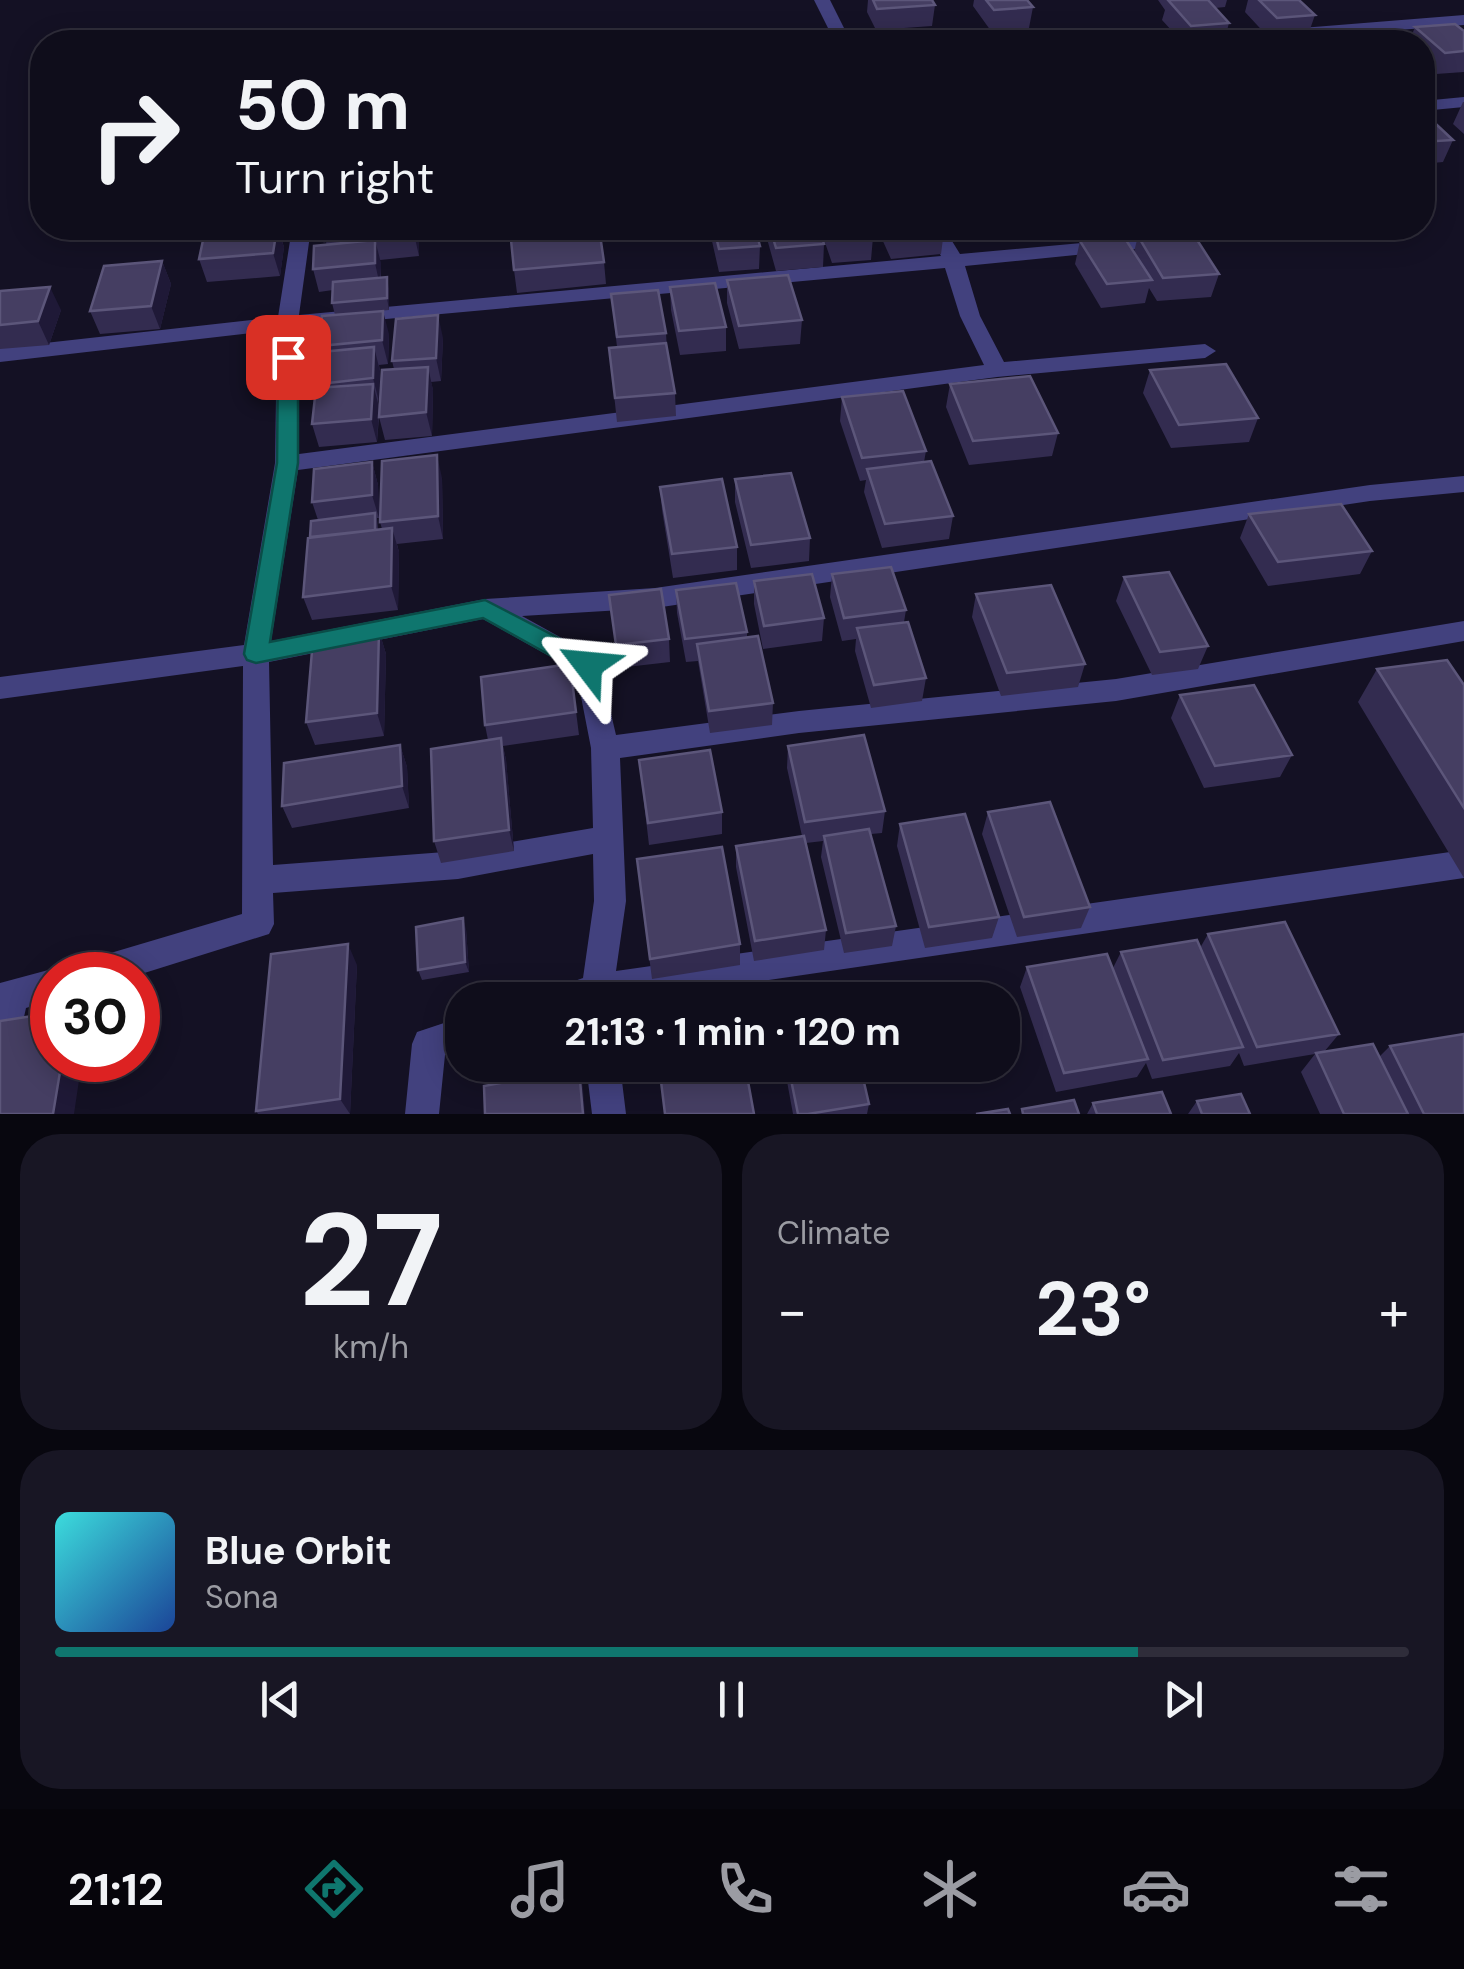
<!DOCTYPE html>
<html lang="en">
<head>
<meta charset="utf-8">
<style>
  :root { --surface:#0f0d1b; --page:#181624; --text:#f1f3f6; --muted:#9b9ca3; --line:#2f2d3a; --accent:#0f766e }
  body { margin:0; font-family:"DM Sans",sans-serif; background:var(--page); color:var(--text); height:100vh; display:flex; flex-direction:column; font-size:38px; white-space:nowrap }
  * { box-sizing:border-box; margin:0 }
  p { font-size:32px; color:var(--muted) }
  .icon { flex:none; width:55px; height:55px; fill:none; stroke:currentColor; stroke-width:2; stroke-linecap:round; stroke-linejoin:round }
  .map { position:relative; height:1114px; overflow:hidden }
  .details { display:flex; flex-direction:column; gap:20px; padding:20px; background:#08070f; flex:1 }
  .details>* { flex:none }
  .guide { position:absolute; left:30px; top:30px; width:1405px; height:210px; border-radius:40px; box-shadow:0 5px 25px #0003,0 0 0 2px var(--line); background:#0f0d1b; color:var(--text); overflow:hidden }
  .speed { position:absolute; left:30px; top:952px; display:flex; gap:20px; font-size:50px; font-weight:700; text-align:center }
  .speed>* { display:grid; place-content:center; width:130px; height:130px; border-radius:50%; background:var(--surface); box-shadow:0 5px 25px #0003,0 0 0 2px var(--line); line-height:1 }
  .speed .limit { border:15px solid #d22; background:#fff; color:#111 }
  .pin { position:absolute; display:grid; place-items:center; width:85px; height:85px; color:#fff; margin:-42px; border-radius:20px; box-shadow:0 5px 15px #0006 }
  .me { position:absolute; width:110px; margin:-55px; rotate:299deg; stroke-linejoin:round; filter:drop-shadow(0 0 8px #0008) }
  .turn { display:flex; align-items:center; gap:35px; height:210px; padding:0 40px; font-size:45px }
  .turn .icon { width:130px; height:130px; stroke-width:2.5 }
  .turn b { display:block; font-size:70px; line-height:85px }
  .big { font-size:75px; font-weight:700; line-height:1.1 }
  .details .card { flex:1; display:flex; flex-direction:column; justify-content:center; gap:15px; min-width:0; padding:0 35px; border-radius:40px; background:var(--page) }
  .details .dial { align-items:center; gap:0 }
  .dial b { font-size:130px; line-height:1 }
  .song { display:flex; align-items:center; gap:30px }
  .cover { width:120px; height:120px; border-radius:15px; background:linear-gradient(135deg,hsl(180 70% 55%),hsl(220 70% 35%)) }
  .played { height:10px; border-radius:5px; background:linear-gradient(90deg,var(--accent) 80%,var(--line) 80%) }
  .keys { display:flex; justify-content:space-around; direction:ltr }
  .heat { display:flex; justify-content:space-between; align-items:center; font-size:55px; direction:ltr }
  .details .tiles { flex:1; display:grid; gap:20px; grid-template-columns:1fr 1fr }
  .card:last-child { grid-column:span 2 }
  .trip { position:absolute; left:445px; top:982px; width:575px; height:100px; border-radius:40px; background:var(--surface); box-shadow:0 5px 25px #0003,0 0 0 2px var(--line); font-weight:700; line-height:100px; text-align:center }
  .menu { display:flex; height:160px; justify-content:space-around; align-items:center; background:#06050b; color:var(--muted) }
  .menu .icon { width:70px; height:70px }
  .menu .on { color:var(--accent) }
  .menu b { font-size:45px; color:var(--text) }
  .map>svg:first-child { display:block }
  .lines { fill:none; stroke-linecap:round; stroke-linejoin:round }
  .street { fill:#42417e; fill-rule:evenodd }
  .wall { fill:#332c50 }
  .shaded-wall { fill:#1f1937 }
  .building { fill:#453e62; stroke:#5c567a; stroke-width:2.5 }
  .route { fill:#0f766e; stroke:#0a4d48; stroke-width:2.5 }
</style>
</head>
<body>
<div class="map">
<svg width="1464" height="1114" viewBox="0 0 1464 1114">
  <rect width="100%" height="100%" fill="#141124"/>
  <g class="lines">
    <path class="street" d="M814,0H830L851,42H835Z
      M1464,15V25L1240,42H1179L1187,37Z
      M1464,97V107L1422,111V101Z
      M292,228H311L299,315L941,256L926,228H944L960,254L1169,235L1176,237V245L965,266L980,316L1004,362L1205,344L1216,351L1205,358L997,377L298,470L271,641L485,599L655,588L1370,485L1464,476V492L1370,501L655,608L522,616L598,658L616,735L799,711L1116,679L1464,621V641L1116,701L799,733L620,758L626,901L616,971L1464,850V878L633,1000H548L552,989L583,978L594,901L593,854L458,879L273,893L274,924L269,934L138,975H71L76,964L87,960L242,914L243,666L0,699V677L244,645L275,463L277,330L0,362V348L278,317ZM945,268L960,316L984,365L299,454L298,327ZM483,619L576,671L591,748L593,828L458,851L273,865L269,662Z
      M52,969L64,975H52V1000L26,1008L12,1071L0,1076V983Z
      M462,1017V1049L445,1055L439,1114H405L412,1044L417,1032Z
      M586,1065H620L626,1114H592Z"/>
  </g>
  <path class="wall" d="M868,0H932L935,5L932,26L876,30L867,12Z
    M974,0H1027L1033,7L1029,28L991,31L973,6Z
    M1158,0H1227L1225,7L1215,8L1229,23L1224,42H1182L1162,20L1165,10Z
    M1248,0H1299L1315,15L1308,35L1270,39L1245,12Z
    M1415,27L1464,31V72L1436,74L1422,62V42H1409Z
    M1463,102H1464V134L1453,124Z
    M1422,111L1453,140L1443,162L1422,164Z
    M241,228H278L284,247L280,276L207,282L199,259Z
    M327,228H419V256L380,260L381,278L389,289V310L335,315L332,303L333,290L319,292L313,269L326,245Z
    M709,228H755L760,246L759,269L719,272Z
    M764,228H819L824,244L823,267L776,271Z
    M820,228H870L873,237L871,260L832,263Z
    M877,228H942L944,231L941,254L891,259Z
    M1048,228H1101L1098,237L1055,241Z
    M1102,228H1156L1155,232L1107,235Z
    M1138,236L1219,274L1211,297L1157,301L1149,288L1145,303L1101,308L1075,264L1080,241L1134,252Z
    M162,261L171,284L160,329L100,334L90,311Z
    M604,262L606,284L517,293L514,270Z
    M727,280L802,320L800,344L739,349L727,303Z
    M670,287L726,327V351L680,355L671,310Z
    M0,291L61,310L49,345L0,349Z
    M611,294L666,333L667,350L675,393L676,416L617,422L609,348L617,347Z
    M389,334L388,364L379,365L380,371L378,402L379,407L394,369L392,361L443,338L441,381L431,382L433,390L432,436L385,440L379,417L377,442L319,447L312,424L320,388L319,384L321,354L319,346Z
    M1150,370L1258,418L1249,442L1171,448L1143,393Z
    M950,384L1058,433L1052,456L969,465L946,407Z
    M842,397L926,451L924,462L953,516L949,539L882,548L864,492L866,480L860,481L840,421Z
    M372,462L378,485L379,518H377L378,530L382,529L380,522L442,478L443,539L397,544L399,552L398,610L312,620L303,597L310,537L318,520L312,502Z
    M735,479L810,538L809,561L751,568L735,502Z
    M660,487L737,547V570L673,578L662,510Z
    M1249,514L1372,551L1360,574L1268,586L1240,538Z
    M832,574L906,610L904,622L926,678L922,701L871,708L855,651L856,639L842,641L830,597Z
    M1124,577L1208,646L1198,669L1152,675L1116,601Z
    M754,581L824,618L822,641L763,649L754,604Z
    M676,590L747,632V638L773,703L772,725L710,733L698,661L686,662L677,613Z
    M976,594L1085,664L1078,687L1001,696L972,617Z
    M609,595L669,639L670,662L618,668Z
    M379,631L386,654L384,736L315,745L306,722Z
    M570,664L579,735L503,746L506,760L514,851L441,863L434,841L488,740L485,725Z
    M1377,669L1464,685V878L1358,702Z
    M1180,695L1292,755L1280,777L1204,788L1171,718Z
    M400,745L407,767L409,808L292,828L282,806Z
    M788,746L885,811L882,833L871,834L896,926L892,946L844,953L821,857L823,841L806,843L826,930L824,950L754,961L736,867V846L802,836L787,768Z
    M639,760L722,812V834L649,845Z
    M988,812L1090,907L1081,928L1017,937L982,834Z
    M900,824L999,917L992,938L925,948L897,846Z
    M639,880L740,944V965L652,979Z
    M466,929L469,972L422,980L418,970Z
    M1208,934L1339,1034L1324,1052L1379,1057L1390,1046L1464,1114H1320L1301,1072L1315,1054L1244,1066L1239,1053L1230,1066L1152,1079L1146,1063L1137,1077L1056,1092L1020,987L1027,967L1113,968L1121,952L1200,948Z
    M357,965L350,1114H258L256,1111Z
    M784,1065H860L869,1104L867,1114H793Z
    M1197,1101L1202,1114H1188Z
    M1093,1103L1171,1114H1087Z"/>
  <path class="shaded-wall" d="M277,228L284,247L280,276L273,253Z
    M414,228H419V256L414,234Z
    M375,240L381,263L380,286L375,263Z
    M162,261L171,284L160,329L151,306Z
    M387,277L389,289V310L387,298Z
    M50,287L61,310L49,345L38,321Z
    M383,311L389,334L388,364L382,340Z
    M438,315L443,338L441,381L436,358Z
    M374,347L380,371L379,402L373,378Z
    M428,367L433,390L432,436L426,412Z
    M373,384L379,407L377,442L371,419Z
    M437,455L442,478L443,539L438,516Z
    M372,462L378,485L379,518L372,495Z
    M392,528L399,552L398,610L391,586Z
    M379,631L386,654L384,736L377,713Z
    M501,738L506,760L514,851L509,830Z
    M400,745L407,767L409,808L402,786Z
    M463,918L466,929L469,972L465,962Z
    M348,944L357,965L350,1114L340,1099Z
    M62,1060H82L74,1114H53Z
    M579,1069L583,1087L585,1114H583Z"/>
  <path class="building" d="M873,0H932L935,5L877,9Z
    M986,0H1027L1033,7L994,10Z
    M1168,0H1208L1229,23L1191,26Z
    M1259,0H1299L1315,15L1277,18Z
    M1455,24L1464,31V51L1445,53L1415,27Z
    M1422,111L1453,140L1422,142Z
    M241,228H277L273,253L199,259L205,231Z
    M327,228H414V234L325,241Z
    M543,228H599L604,262L514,270L510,230Z
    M714,228H755L760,246L719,249Z
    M770,228H819L824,244L776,248Z
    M829,228H870L873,237L834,240Z
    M890,228H942L944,231L894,236Z
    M1192,232L1219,274L1163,278L1138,236Z
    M1124,237L1152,280L1107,284L1080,241Z
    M375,240V263L313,269L314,246Z
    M162,261L151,306L90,311L104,266Z
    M788,275L802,320L739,326L727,280Z
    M387,277V298L332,303L333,282Z
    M715,283L726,327L679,331L670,287Z
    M50,287L38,321L0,325V291Z
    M658,290L666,333L617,337L611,294Z
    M383,311L382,340L319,346L322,316Z
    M438,315L436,358L392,361L396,319Z
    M666,343L675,393L615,398L609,348Z
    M374,347L373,378L319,384L321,352Z
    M1226,364L1258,418L1179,425L1150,370Z
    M428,367L426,412L379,417L382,370Z
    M1030,376L1058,433L973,441L950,384Z
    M373,384L371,419L312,424L316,388Z
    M903,391L926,451L862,458L842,397Z
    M437,455L438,516L380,522L382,461Z
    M931,461L953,516L885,524L867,469Z
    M372,462V495L312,502L314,469Z
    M791,473L810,538L751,545L735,479Z
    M722,479L737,547L672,554L660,487Z
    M1341,504L1372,551L1278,562L1249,514Z
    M375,513V530L310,537L311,521Z
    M392,528L391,586L303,597L308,538Z
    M891,567L906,610L844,618L832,574Z
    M1169,572L1208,646L1160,652L1124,577Z
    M812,574L824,618L764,626L754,581Z
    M736,583L747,632L685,639L676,590Z
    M1051,585L1085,664L1007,673L976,594Z
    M661,589L669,639L616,645L609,595Z
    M908,622L926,678L874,685L857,628Z
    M379,631L377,713L306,722L313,639Z
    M758,636L773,703L709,711L697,644Z
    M1447,660L1464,685V808L1377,669Z
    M570,664L576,712L485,725L481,677Z
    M1254,685L1292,755L1215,766L1180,695Z
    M864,735L885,811L805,822L788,746Z
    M501,738L509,830L434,841L431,749Z
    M400,745L402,786L282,806L284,763Z
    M710,750L722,812L648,823L639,760Z
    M1050,802L1090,907L1024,917L988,812Z
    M965,814L999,917L929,927L900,824Z
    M869,829L896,926L846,933L824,836Z
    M804,836L826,930L755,941L736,846Z
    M722,847L740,944L650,959L637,859Z
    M463,918L465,962L418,970L416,927Z
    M1285,922L1339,1034L1257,1047L1208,934Z
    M1197,940L1243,1047L1163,1060L1121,952Z
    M348,944L340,1099L256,1111L271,954Z
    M1107,954L1148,1059L1064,1073L1027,967Z
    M845,996L846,1000H816Z
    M52,1013V1060H62L53,1114H0V1021Z
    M1464,1034V1114H1424L1390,1046Z
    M1373,1044L1408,1114H1344L1316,1053Z
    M659,1065H745L754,1114H665Z
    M788,1065H860L869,1104L808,1114H798Z
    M579,1069L583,1114H485L484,1086Z
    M1162,1092L1171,1114H1097L1093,1103Z
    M1241,1094L1250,1114H1202L1197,1101Z
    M1074,1100L1079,1114H1023L1022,1109Z
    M1008,1109L1010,1114H976Z"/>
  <path class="route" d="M288,351L298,357V463L270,642L485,600L597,658L600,665L597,672H580L483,618L256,663L247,660L244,654L277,463L278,357Z"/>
</svg>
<div class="speed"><div class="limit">30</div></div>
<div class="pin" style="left:288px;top:357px;background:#d93025"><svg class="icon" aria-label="arrive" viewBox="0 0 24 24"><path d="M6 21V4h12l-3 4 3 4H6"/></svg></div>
<svg class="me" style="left:588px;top:665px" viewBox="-20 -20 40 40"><path d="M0-17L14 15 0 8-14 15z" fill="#0f766e" stroke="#fff" stroke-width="4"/></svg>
<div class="trip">21:13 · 1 min · 120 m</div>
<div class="guide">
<div class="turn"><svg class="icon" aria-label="right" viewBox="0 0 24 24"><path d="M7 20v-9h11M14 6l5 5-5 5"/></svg><div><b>50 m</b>Turn right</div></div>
</div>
</div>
<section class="details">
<div class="tiles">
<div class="card dial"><b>27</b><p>km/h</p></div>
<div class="card"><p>Climate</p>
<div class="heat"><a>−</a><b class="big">23°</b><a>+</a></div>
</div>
<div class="card">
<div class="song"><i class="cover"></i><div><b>Blue Orbit</b><p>Sona</p></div></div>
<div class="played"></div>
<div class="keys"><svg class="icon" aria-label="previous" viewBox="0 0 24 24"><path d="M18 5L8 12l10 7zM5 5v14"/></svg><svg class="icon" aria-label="pause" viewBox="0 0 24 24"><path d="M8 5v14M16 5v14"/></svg><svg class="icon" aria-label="next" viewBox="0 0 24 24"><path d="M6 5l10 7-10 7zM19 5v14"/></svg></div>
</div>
</div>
</section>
<nav class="menu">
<b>21:12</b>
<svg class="icon on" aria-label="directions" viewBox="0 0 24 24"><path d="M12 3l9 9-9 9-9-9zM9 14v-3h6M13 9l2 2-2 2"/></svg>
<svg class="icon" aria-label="music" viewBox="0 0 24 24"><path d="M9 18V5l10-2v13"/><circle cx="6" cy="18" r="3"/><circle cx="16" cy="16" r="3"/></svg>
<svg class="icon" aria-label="phone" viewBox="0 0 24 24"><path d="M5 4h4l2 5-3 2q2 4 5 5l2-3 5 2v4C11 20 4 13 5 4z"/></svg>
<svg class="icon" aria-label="climate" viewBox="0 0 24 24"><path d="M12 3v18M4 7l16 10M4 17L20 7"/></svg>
<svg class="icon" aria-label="car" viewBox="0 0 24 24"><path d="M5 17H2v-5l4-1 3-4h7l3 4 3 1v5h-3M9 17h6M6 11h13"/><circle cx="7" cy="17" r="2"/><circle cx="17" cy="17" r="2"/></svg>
<svg class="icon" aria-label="filters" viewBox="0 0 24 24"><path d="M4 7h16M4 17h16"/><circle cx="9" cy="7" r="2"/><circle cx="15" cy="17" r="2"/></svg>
</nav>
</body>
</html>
